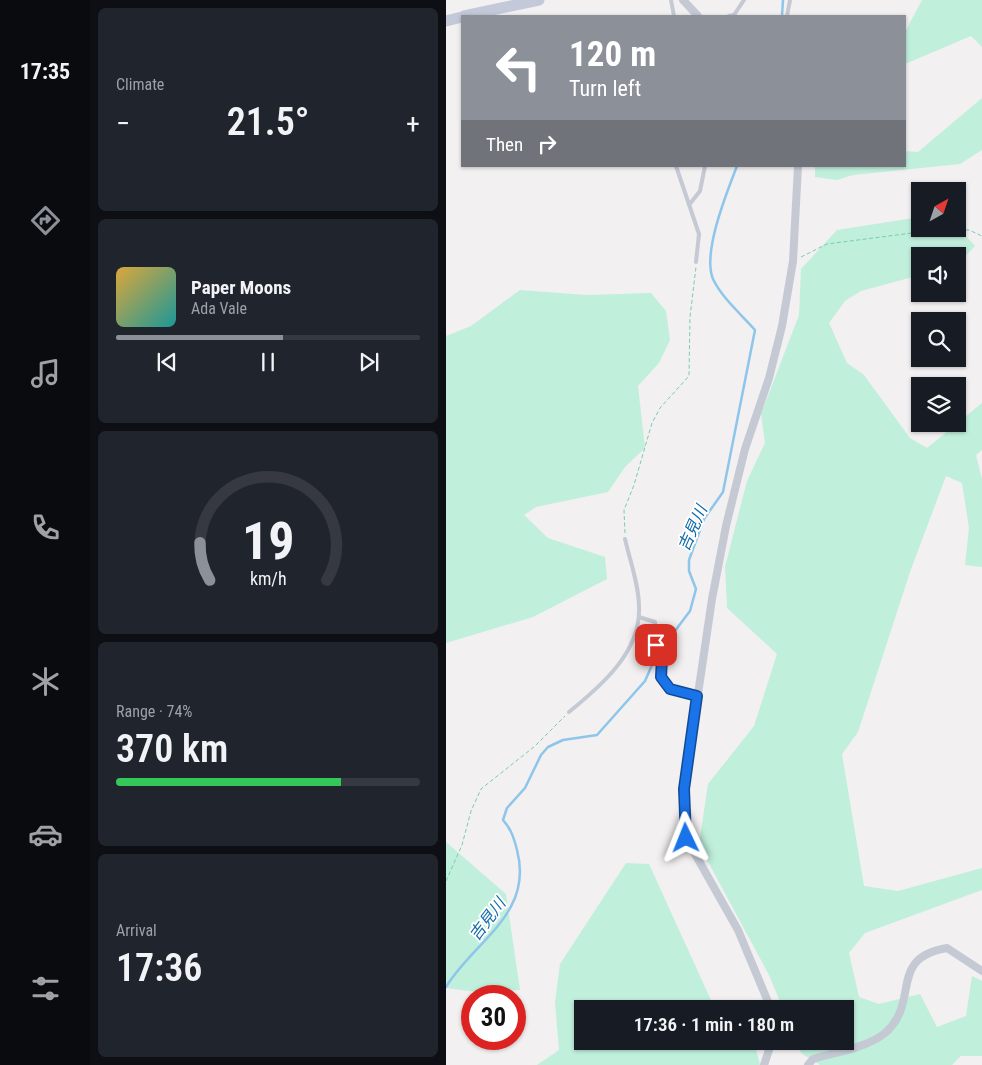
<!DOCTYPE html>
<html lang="en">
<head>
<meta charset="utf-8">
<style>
  :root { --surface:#171b24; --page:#20242c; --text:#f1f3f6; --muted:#9ea1a6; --line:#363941; --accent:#8c9099 }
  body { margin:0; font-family:"Roboto Condensed","Noto Sans JP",sans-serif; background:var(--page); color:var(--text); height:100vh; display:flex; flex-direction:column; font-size:19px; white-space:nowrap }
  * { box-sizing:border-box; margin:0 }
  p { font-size:16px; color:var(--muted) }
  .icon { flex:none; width:28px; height:28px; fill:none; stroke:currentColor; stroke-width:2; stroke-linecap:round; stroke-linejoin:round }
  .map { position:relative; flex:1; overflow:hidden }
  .details { display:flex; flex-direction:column; gap:8px; padding:8px; background:#0d0f14; width:356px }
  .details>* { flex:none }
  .top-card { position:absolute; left:15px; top:15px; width:445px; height:152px; border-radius:0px; box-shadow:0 1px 4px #0004; background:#8c9099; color:#fff; overflow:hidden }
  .needle { width:32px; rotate:40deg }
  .tools { position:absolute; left:465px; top:182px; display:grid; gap:10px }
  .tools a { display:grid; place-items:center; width:55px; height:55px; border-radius:0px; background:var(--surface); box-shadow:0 1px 4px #0004; font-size:25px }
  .speed { position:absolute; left:15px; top:985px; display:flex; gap:10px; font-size:25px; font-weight:700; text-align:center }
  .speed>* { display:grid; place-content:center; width:65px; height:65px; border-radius:50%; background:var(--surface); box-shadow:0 1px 4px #0004; line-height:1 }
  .speed .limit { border:8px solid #d22; background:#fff; color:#111 }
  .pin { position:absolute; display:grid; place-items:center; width:42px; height:42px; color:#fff; margin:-21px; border-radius:10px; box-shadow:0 2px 8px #0006 }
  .me { position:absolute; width:55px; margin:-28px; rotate:358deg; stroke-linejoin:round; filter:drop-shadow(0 0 4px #0008) }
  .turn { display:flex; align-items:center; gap:18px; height:105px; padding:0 25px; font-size:22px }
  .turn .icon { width:65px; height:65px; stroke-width:2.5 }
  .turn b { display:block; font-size:35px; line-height:42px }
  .then { display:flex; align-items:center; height:48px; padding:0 25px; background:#0003; gap:10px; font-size:19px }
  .big { font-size:38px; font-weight:600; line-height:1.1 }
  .details .card { flex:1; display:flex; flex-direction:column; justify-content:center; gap:8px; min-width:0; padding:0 18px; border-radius:8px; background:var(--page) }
  .details .dial { align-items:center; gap:0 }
  .dial svg { height:130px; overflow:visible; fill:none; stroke:var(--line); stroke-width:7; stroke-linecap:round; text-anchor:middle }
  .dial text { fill:var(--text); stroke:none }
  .song { display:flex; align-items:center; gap:15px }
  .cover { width:60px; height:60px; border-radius:8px; background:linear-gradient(135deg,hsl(40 70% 55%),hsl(180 70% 35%)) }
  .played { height:5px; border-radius:2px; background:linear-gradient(90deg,var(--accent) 55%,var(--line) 55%) }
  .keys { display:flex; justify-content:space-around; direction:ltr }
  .heat { display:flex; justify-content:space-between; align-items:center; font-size:28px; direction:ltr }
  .charge { height:8px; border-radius:4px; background:linear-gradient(90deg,#34c759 74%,var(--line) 0) }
  .trip { position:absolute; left:128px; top:1000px; width:280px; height:50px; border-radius:0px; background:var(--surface); box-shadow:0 1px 4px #0004; font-weight:600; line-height:50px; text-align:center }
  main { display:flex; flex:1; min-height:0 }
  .menu { display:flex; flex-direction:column; width:90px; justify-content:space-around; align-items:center; background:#090b0e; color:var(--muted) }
  .menu .icon { width:35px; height:35px }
  .menu .current { color:var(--accent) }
  .menu b { font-size:22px; color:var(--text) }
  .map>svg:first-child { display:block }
  .green { fill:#c0efdb }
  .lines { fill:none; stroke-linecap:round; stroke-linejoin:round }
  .stream { stroke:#8ec5eb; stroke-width:2.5 }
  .path { stroke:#78ccb3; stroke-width:1; stroke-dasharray:4 2.5; stroke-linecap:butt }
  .lane { stroke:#c4c9d4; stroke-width:4 }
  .street { stroke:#c4c9d4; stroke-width:8 }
  .secondary { stroke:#c3c9d8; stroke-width:11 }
  .route-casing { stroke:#114b97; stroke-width:12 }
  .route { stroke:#1a73e8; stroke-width:9 }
  .labels { text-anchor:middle; stroke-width:4; stroke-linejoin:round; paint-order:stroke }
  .water-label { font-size:16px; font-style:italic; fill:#0f6baa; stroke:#fff }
</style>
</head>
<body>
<main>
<nav class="menu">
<b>17:35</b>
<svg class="icon current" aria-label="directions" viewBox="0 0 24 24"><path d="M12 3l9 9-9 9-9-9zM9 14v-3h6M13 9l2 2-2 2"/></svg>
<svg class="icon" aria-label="music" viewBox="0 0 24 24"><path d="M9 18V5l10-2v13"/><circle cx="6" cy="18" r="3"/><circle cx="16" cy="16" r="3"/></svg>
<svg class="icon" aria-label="phone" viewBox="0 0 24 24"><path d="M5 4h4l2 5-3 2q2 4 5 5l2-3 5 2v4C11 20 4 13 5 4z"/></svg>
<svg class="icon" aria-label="climate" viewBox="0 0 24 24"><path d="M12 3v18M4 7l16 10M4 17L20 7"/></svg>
<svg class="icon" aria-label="car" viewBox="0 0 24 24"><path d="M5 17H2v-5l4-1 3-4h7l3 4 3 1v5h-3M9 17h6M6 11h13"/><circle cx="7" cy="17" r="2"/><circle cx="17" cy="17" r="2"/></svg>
<svg class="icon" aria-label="filters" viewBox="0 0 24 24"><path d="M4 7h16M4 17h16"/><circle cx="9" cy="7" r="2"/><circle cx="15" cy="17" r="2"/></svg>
</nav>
<section class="details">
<div class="card"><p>Climate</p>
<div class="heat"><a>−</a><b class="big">21.5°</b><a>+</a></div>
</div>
<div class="card">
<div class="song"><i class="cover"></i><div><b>Paper Moons</b><p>Ada Vale</p></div></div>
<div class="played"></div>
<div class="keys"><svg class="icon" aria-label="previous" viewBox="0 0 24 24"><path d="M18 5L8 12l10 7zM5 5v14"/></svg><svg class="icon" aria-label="pause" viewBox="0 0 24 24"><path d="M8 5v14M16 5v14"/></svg><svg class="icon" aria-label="next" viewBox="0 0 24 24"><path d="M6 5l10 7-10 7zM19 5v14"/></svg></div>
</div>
<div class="card dial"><svg viewBox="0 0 100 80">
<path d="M14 69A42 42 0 1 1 86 69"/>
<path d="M14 69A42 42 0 0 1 8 46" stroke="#8c9099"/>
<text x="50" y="56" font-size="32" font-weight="700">19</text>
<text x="50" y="72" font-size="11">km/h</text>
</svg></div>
<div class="card"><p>Range · 74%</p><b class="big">370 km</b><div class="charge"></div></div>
<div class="card"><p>Arrival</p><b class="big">17:36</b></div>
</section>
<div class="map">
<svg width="536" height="1065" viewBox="0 0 536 1065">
  <rect width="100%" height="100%" fill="#f2f0f0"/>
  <path class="green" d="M476,0H536V47L525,36L459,64V32Z
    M536,98V150L514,164L407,175L391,180L369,177V166H459V151L472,152Z
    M474,217V229H511V226L529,246L511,265V256H474V275L415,291L399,301L383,323L401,363L418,375L464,438L481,448L536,403V450L530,455L536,479V567L519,565L523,528L516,483L500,476L464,572L412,732L396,754L418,886L452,891L536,868V890L419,933L403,953L413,997L433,1004L474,994L491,1027L520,1016L526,976L536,981V1056H515L506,1065H374L355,1053L350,1041H399V1009H337L323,975L253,845L262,784L308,726L331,654L281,608L279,567L301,481L319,443L315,414L353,315L355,269L391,230Z
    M74,290L140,295L205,293L220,311L224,340L213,363L192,386L199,448L179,467L162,492L90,507L78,515L102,538L159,557L161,579L87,617L0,643V336L25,326Z
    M0,842L60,894L74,990L31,992L0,988Z
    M180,863L203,864L269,1009H136V1041H308L314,1065H91L113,1050L109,1002L114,964Z"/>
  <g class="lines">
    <path class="stream" d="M336,16L337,0
      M0,987C28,941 88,914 71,850C68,838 65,829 57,820L61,808L79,788L95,755L102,747L117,740L151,735L199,681L210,656L244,611L250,589L243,571V560L258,519L277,492L309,330C295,314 276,298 267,279C256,253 281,192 291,166"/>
    <path class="path" d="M500,229L523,230L536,236
      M355,257L381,244L497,229
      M179,533L178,510L188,485L206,423L214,408L243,376L244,317L250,267
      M0,881L16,845L25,811L35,789L89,746L119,716"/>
    <path class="lane" d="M225,0L228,16
      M283,16L288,15L298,0
      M341,16L344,0
      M230,166L253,234L250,262
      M243,205L254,191L259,166
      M193,617L209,622C210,642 216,658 215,677L225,689L251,696
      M123,712C155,686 195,652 193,607C193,585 184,561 179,539"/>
    <path class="street" d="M237,0L252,16
      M325,1009L292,930L240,838L238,789L266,599L280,526L299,449L323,378L336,326L347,261L352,166
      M318,1065L326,1041
      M362,1065L367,1059C389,1052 421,1048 439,1033C475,1002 441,958 501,948L536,971"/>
    <path class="secondary" d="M18,16L93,0
      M0,21L16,17"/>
  </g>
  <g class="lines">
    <g class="route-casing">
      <path id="route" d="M210,645L216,658L215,677L224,689L251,696L238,789L240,838"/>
    </g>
    <use href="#route" class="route"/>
  </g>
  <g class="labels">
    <g class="water-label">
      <text transform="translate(246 528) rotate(-66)" y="6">吉見川</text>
      <text transform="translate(41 919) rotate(-53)" y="6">吉見川</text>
    </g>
  </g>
</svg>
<div class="tools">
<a><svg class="needle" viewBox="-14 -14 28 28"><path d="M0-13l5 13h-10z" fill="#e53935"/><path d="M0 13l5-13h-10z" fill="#9ea1a6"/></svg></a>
<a><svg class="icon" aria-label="sound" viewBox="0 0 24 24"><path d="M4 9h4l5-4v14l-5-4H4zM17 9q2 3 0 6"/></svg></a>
<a><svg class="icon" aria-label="search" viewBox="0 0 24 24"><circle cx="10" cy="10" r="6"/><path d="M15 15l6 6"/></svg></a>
<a><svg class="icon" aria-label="layers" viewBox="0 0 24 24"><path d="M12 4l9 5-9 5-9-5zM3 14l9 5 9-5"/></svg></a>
</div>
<div class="speed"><div class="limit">30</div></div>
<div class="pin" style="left:210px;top:645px;background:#d93025"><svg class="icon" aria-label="arrive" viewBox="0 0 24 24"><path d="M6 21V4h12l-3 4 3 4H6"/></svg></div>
<svg class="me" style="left:240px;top:838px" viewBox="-20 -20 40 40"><path d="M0-17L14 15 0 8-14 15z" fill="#1a73e8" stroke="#fff" stroke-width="4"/></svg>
<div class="trip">17:36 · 1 min · 180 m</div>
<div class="top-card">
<div class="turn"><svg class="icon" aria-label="left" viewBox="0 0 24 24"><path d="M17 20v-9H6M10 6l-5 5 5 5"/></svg><div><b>120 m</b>Turn left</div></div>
<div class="then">Then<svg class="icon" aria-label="right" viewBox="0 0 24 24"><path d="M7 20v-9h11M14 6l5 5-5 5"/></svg></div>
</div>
</div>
</main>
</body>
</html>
